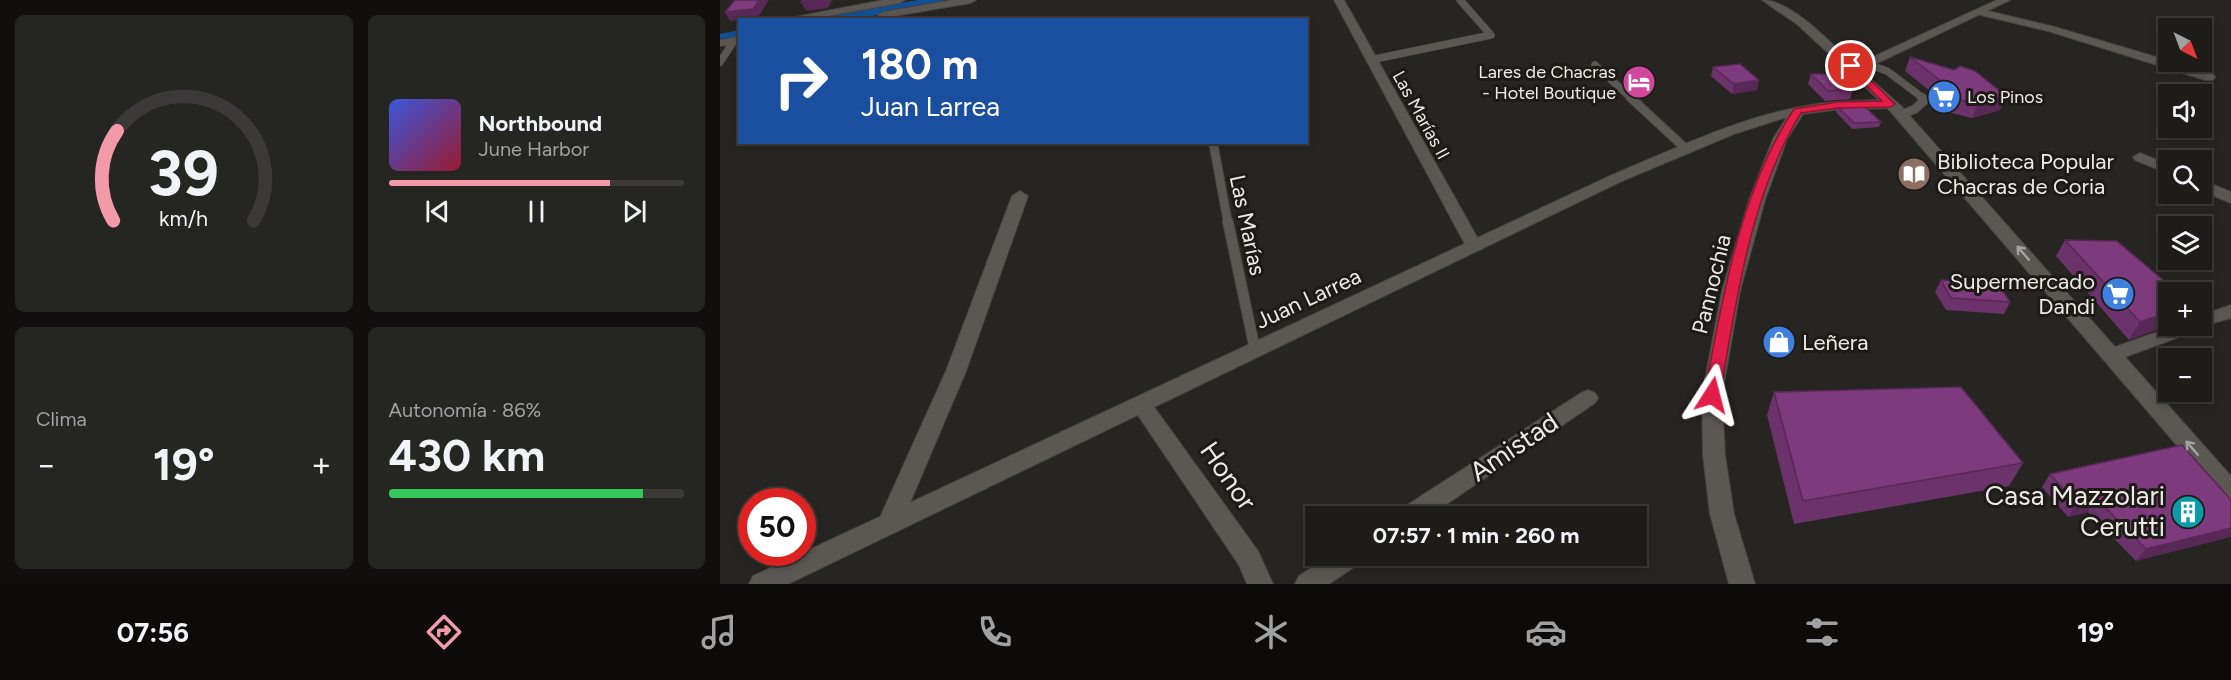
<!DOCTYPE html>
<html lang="es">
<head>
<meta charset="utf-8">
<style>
  :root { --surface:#1d1c19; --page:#252522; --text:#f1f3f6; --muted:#a0a1a2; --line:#3b3a38; --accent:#f39aa8 }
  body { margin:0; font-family:Figtree,sans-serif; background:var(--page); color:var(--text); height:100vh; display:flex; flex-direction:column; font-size:22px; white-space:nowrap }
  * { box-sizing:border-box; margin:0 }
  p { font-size:20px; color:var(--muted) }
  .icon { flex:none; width:33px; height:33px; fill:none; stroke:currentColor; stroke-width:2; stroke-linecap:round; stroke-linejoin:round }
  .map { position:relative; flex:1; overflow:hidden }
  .panel { display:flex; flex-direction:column; gap:15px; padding:15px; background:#100f0e; width:720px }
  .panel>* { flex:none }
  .guide { position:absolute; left:18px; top:18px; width:570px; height:126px; border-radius:0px; box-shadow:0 3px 9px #0003,0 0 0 2px var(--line); background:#1a4fa0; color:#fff; overflow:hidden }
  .needle { width:39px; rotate:138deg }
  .buttons { position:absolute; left:1438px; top:18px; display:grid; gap:12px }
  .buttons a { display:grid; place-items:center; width:54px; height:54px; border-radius:0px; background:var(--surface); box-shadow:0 3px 9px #0003,0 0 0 2px var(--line); font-size:30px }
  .speed { position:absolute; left:18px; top:488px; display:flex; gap:12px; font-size:30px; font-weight:700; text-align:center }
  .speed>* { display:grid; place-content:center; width:78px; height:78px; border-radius:50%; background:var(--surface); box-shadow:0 3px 9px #0003,0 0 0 2px var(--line); line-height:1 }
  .speed .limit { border:9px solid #d22; background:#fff; color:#111 }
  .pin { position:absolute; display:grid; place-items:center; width:51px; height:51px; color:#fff; margin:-26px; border:3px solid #fff; border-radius:50%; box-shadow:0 2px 6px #0007 }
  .me { position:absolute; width:66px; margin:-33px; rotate:9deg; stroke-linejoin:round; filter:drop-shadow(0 0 4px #0008) }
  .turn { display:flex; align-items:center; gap:21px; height:126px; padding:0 24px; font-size:27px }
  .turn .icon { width:78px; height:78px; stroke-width:2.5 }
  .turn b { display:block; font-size:42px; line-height:51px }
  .big { font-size:45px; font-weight:700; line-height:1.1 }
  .panel .card { flex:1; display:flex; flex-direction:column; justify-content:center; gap:9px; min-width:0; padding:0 21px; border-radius:9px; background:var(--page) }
  .panel .dial { align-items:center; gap:0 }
  .dial svg { height:156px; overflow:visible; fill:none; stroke:var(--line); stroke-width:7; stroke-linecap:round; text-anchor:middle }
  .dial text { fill:var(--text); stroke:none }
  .song { display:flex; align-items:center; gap:18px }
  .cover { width:72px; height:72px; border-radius:9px; background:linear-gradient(135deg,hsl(230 70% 55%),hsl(350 70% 35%)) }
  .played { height:6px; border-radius:3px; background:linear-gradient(90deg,var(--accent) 75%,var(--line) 75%) }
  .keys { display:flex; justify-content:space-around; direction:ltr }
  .heat { display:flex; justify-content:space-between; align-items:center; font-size:33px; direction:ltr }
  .charge { height:9px; border-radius:4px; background:linear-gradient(90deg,#34c759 86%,var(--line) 0) }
  .panel .tiles { flex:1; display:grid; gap:15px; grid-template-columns:repeat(2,1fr) }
  .trip { position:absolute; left:585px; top:506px; width:342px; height:60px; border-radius:0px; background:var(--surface); box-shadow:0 3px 9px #0003,0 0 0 2px var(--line); font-weight:700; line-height:60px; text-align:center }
  .menu { display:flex; height:96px; justify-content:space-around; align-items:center; background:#0c0b0a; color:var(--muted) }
  .menu .icon { width:42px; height:42px }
  .menu .current { color:var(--accent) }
  .menu b { font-size:27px; color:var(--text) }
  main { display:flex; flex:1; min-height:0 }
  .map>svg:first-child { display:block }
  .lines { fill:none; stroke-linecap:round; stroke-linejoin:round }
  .canal { fill:#115094; fill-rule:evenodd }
  .lane-far2-casing { stroke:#45433f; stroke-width:8 }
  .lane-far1-casing { stroke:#45433f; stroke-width:10 }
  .lane-casing { stroke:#45433f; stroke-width:12 }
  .street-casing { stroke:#45433f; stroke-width:2 }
  .secondary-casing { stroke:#45433f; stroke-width:2 }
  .lane-far2 { stroke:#5b5853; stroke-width:7 }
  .lane-far1 { stroke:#5b5853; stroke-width:8 }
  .lane { stroke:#5b5853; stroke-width:10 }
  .street { fill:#5b5853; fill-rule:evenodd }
  .secondary { fill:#5b5853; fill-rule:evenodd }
  .wall { fill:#6c326b }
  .shaded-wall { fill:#582957 }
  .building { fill:#7d3a7c; stroke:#582957; stroke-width:1.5 }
  .oneway { stroke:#a4a29e }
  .route { fill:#e11d48; stroke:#92132f; stroke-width:1.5 }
  .labels { text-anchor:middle; stroke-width:6; stroke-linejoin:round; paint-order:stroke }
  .far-poi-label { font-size:18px; fill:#edebe8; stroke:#1e1b17; text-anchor:end }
  .far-street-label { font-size:18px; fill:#edebe8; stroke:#1e1b17 }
  .poi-label { font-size:22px; fill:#edebe8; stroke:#1e1b17; text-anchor:start }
  .street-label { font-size:22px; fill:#edebe8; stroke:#1e1b17 }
  .near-street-label { font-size:27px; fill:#edebe8; stroke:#1e1b17 }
  .near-poi-label { font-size:27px; fill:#edebe8; stroke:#1e1b17; text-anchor:end }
</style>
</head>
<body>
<main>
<section class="panel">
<div class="tiles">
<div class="card dial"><svg viewBox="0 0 100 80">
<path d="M14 69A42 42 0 1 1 86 69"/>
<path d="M14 69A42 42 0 0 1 16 23" stroke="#f39aa8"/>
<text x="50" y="56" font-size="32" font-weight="700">39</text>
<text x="50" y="72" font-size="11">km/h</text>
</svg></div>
<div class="card">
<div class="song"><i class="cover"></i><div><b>Northbound</b><p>June Harbor</p></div></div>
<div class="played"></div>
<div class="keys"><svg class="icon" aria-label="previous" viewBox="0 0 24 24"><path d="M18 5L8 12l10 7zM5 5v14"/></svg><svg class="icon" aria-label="pause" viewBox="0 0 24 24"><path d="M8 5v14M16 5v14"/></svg><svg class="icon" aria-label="next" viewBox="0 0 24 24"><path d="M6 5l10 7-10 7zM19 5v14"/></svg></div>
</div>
<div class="card"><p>Clima</p>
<div class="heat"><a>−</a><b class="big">19°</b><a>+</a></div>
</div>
<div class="card"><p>Autonomía · 86%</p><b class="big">430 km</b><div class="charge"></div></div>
</div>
</section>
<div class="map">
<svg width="1511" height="584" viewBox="0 0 1511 584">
  <rect width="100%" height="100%" fill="#272521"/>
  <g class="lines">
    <path class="canal" d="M198,0H225L219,4L130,20H99L105,16Z
      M20,30V38L0,42V34Z"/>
    <g class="lane-far2-casing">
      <path id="lane-far2" d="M650,60L771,35L740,0
        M0,62L14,41
        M1147,64L1167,71L1203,98
        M875,65L911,98"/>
    </g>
    <g class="lane-far1-casing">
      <path id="lane-far1" d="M910,97L966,149
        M1181,115L1195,109L1205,100L1201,97
        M493,142L508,223"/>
    </g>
    <g class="lane-casing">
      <path id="lane" d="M508,222L535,350"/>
    </g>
    <g class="street-casing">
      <path id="street" d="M163,0H185L180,3L86,20H60Z
        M233,0H256L251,3L163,18L158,15L163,12Z
        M614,0H624L762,246L760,250H748L746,246Z
        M1260,9L1335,27L1493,74L1495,77L1493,80H1485L1328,31L1256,14V10Z
        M20,37V43L0,46V40Z
        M1420,153L1449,165V174L1415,160L1413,157Z
        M1482,180L1511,192V203L1482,191Z
        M300,191L308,196L246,371L178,531L169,534L160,531L157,524L226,371L292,196Z
        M868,390L875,393L878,398L875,403L709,516H678L681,509L861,393Z
        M422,397L429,400L538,551L553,584H527L519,565L411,405L415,400Z
        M610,555H644L640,563L609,584H575L579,576Z"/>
    </g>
    <g class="secondary-casing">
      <path id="secondary" d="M1042,0C1072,0 1110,43 1132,62L1144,61L1277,0H1290L1151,66L1139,69L1181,106L1395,347L1454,326H1482V315L1511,305V318L1480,327L1478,330L1405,357L1511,476V501L1503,499L1171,112L1167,108L1113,110L1083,114L1067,139L1045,200L1020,291L1002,395L1005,455L1014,514L1035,584H1009L990,514L983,455L982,395L1002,291L1029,200L1053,139L1067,117L1014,134L902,181L68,584H29L33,576L892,175C957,148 1021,116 1091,105C1113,101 1136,101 1159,100L1078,25Z"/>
    </g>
    <use href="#lane-far2" class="lane-far2"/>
    <use href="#lane-far1" class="lane-far1"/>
    <use href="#lane" class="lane"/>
    <use href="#street" class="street"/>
    <use href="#secondary" class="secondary"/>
  </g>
  <path class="wall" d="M1190,57L1286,96L1280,110L1252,118L1210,108L1215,95L1185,71Z
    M993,67L1037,90L1012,94L991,76Z
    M1091,74L1133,89L1130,99L1105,101L1088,84Z
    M1118,107L1161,122L1159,127L1132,129L1116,112Z
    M1345,240L1449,292V325L1409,340L1336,256Z
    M1221,280L1290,302L1284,314L1226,310L1215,292Z
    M1054,392L1303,463L1289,486L1074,524L1047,415Z
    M1330,474L1511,500L1416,561L1368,512L1348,517L1322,487Z"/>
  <path class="shaded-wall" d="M39,0H49L38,17L10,21L5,12Z
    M102,0H112L108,8L86,11L81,2Z
    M1039,80L1037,90L1012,94L1014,84Z
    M1286,96L1280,110L1252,118L1258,104Z
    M1449,312V325L1409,340L1420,322Z
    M1377,499L1368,512L1348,517L1357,504Z
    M1511,528V537L1416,561L1426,549Z"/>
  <path class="building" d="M15,0H39L33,9L5,12Z
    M83,0H102L81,2Z
    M1190,57L1234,70L1240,66L1255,71L1286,96L1258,104L1215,94L1230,88Z
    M1020,64L1039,80L1014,84L993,67Z
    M1091,74H1116L1133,89L1108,91Z
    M1144,106L1161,122L1134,123L1118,107Z
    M1345,240L1397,241L1457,292H1449V312L1420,322Z
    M1221,280L1278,283L1290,302L1231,298Z
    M1241,387L1303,463L1083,501L1054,392Z
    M1462,445L1511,500V528L1426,549L1377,499L1357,504L1330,474Z"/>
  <defs><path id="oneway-shaft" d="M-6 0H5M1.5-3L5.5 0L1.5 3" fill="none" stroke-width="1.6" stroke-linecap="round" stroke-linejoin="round" transform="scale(1.5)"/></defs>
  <g class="oneway">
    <use href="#oneway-shaft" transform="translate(1303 253) rotate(-131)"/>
    <use href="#oneway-shaft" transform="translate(1472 448) rotate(-131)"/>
  </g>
  <path class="route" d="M1128,64H1134L1175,104L1171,107L1118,108L1081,113C1030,195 1016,302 1000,395L997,399H986L984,395C1003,299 1019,192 1074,109L1118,102L1162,101L1128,68Z"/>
  <defs>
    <g id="hotel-disc" transform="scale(1.725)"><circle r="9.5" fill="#d1479c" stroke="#1e1b17"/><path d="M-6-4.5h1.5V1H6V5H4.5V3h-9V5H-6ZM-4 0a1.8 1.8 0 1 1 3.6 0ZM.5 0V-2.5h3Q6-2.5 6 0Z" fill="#fff"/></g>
    <g id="supermarket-disc" transform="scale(1.725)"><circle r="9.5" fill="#3f7fe0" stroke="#1e1b17"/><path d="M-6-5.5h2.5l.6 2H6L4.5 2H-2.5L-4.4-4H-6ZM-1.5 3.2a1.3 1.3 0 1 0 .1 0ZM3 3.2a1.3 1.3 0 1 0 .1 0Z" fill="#fff"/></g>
    <g id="library-disc" transform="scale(1.725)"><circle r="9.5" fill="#8d6e63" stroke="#1e1b17"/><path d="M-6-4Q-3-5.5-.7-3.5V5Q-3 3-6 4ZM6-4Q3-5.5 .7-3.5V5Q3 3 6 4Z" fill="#fff"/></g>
    <g id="shop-disc" transform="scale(1.725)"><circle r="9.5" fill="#3f7fe0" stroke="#1e1b17"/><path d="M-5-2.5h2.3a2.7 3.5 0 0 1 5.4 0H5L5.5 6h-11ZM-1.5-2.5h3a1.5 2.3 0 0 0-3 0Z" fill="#fff"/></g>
    <g id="building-disc" transform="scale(1.725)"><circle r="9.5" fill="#0f9aa8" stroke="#1e1b17"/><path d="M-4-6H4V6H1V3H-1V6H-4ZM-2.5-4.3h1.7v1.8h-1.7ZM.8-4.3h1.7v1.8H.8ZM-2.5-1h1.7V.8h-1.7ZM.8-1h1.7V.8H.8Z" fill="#fff"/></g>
  </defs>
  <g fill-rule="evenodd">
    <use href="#hotel-disc" x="919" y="82"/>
    <use href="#supermarket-disc" x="1224" y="97"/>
    <use href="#library-disc" x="1194" y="174"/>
    <use href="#supermarket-disc" x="1398" y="294"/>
    <use href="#shop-disc" x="1059" y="342"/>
    <use href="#building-disc" x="1468" y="512"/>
  </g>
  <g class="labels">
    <g class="far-poi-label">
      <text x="896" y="78">Lares de Chacras<tspan x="896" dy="21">- Hotel Boutique</tspan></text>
      <text x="1247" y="103" text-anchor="start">Los Pinos</text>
    </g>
    <g class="far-street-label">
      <text transform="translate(701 115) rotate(61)" y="6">Las Marías II</text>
    </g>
    <g class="poi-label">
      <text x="1217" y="169">Biblioteca Popular<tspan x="1217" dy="25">Chacras de Coria</tspan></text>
      <text x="1375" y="289" text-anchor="end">Supermercado<tspan x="1375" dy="25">Dandi</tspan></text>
      <text x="1082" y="350">Leñera</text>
    </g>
    <g class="street-label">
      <text transform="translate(528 225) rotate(78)" y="8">Las Marías</text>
      <text transform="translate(991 284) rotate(-76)" y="8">Pannochia</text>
      <text transform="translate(588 298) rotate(-25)" y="8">Juan Larrea</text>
    </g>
    <g class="near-street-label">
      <text transform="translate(794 447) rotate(-34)" y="9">Amistad</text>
      <text transform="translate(508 476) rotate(55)" y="9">Honor</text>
    </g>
    <g class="near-poi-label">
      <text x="1445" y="505">Casa Mazzolari<tspan x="1445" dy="31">Cerutti</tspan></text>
    </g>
  </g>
</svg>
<div class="buttons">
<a><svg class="needle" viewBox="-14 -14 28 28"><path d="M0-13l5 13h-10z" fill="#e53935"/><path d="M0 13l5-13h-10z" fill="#a0a1a2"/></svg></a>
<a><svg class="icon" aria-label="sound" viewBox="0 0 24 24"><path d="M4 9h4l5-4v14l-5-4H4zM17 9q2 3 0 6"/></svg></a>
<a><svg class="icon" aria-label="search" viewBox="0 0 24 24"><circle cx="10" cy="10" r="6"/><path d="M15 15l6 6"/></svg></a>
<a><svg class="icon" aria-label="layers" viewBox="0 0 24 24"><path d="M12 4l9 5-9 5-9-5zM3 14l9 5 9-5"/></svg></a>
<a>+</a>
<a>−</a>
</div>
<div class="speed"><div class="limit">50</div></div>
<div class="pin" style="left:1131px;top:66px;background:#d93025"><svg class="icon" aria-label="arrive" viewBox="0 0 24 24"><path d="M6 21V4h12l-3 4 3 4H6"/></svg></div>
<svg class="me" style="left:992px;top:395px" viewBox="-20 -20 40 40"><path d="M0-17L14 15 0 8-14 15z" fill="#e11d48" stroke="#fff" stroke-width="4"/></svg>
<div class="trip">07:57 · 1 min · 260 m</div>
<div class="guide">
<div class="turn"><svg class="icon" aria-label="right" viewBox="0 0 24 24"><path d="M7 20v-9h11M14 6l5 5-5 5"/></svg><div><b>180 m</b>Juan Larrea</div></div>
</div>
</div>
</main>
<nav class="menu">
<b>07:56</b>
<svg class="icon current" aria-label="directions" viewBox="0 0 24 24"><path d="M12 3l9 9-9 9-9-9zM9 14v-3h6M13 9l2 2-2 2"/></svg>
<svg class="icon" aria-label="music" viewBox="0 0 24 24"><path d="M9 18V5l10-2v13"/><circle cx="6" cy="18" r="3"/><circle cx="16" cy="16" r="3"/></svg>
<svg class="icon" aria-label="phone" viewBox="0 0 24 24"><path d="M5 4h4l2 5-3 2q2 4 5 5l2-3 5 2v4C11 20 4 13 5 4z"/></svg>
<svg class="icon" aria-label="climate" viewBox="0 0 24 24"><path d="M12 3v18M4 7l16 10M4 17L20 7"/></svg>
<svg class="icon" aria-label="car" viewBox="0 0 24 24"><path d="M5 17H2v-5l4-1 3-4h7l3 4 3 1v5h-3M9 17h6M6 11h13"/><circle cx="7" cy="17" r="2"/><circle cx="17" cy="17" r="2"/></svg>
<svg class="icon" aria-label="filters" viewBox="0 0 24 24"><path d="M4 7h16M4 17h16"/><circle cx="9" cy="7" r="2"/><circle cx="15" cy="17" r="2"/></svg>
<b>19°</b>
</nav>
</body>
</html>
